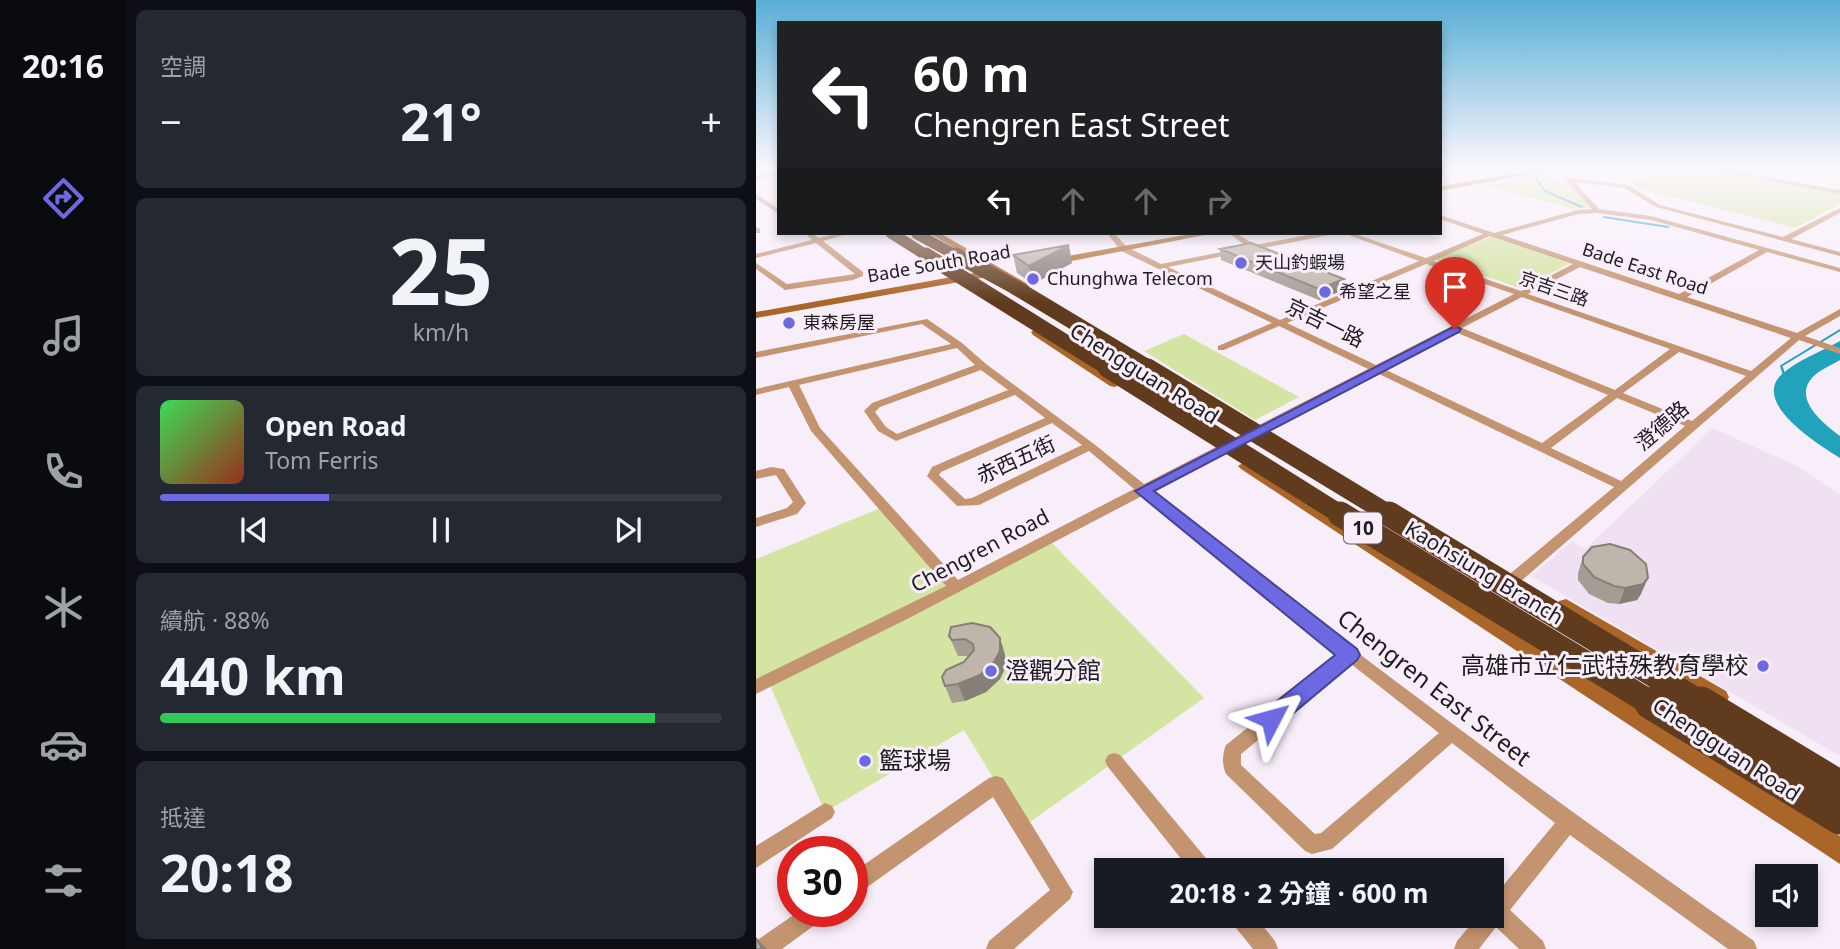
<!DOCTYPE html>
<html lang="zh-TW">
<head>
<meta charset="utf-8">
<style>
  :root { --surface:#171b24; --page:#242831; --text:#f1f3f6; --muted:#9ea1a6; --line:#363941; --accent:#6c69e2 }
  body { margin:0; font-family:"Noto Sans","Noto Sans TC",sans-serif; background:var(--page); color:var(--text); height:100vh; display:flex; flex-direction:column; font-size:26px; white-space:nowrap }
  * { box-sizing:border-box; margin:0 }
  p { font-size:23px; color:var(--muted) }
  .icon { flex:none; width:38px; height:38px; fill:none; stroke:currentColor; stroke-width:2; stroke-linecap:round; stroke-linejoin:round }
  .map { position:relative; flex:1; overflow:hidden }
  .drawer { display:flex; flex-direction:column; gap:10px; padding:10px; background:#0d0f14; width:630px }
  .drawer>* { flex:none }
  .guide { position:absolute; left:21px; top:21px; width:665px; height:214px; border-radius:0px; box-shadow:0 4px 10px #0003; background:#202124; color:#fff; overflow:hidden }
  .tools { position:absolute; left:999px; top:864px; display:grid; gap:14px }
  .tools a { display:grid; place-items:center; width:63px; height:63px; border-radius:0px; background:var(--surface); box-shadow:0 4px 10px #0003; font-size:35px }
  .speed { position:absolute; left:21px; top:836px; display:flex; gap:14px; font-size:35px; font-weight:700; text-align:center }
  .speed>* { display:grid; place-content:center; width:91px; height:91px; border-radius:50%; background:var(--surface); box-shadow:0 4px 10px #0003; line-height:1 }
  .speed .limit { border:10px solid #d22; background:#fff; color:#111 }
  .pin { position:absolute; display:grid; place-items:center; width:60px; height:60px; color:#fff; margin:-72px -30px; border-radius:50% 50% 50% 0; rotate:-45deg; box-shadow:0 0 7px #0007 }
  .pin .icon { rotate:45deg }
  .me { position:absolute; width:77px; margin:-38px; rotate:51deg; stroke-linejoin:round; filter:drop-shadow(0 0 5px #0008) }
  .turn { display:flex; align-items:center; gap:24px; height:147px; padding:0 21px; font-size:32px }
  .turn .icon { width:91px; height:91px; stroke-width:2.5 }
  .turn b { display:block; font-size:49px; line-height:60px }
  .lanes { display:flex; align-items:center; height:66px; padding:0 21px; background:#0003; justify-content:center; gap:35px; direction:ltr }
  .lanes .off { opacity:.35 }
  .big { font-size:52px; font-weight:700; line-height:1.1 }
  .drawer .tile { flex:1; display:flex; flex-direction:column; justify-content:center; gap:10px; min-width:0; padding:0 24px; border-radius:10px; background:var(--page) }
  .drawer .dial { align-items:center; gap:0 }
  .dial b { font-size:91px; line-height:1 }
  .song { display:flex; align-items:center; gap:21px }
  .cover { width:84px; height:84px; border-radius:10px; background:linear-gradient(135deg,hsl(130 70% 55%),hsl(10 70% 35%)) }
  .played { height:7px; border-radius:4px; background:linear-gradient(90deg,var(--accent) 30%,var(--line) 30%) }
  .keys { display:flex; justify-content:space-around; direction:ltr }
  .heat { display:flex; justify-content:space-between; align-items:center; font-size:38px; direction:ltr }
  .charge { height:10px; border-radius:5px; background:linear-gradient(90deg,#34c759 88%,var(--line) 0) }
  .trip { position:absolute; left:338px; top:858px; width:410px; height:70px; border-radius:0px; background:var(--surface); box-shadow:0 4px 10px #0003; font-weight:700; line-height:70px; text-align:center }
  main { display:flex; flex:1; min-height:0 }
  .tab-bar { display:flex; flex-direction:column; width:126px; justify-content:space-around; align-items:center; background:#090b0e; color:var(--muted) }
  .tab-bar .icon { width:49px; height:49px }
  .tab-bar .selected { color:var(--accent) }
  .tab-bar b { font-size:32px; color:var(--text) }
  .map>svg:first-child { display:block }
  .built { fill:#efe1f2 }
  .green { fill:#d4e4a2 }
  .water { fill:#21a4bb }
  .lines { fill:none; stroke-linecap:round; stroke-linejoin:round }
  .stream-far1 { stroke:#21a4bb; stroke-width:2 }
  .stream { stroke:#21a4bb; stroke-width:2.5 }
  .street { fill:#c49470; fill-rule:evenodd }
  .secondary { fill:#aa6529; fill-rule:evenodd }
  .highway-bridge-far4 { stroke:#603b1d; stroke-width:11 }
  .highway-bridge-far3 { stroke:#603b1d; stroke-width:15 }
  .highway-bridge-far2 { stroke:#603b1d; stroke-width:19 }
  .highway-bridge-far1 { stroke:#603b1d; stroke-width:25 }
  .highway-bridge { stroke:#603b1d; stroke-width:33 }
  .wall { fill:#a49d93 }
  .shaded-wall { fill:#867f78 }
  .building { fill:#bfb6ab; stroke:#867f78; stroke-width:2 }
  .route { fill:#6c69e2; stroke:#464493; stroke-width:2 }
  .poi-dot { fill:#6c69e2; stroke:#f8eefa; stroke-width:2.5 }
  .labels { text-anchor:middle; stroke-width:6; stroke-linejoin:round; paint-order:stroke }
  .far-poi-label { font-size:18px; fill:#1f1c20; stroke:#f8eefa; text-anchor:start }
  .far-street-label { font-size:18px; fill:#1f1c20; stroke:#f8eefa }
  .shield { fill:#f8eefa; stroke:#605b61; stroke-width:2 }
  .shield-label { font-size:19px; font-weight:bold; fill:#1f1c20 }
  .street-label { font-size:21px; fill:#1f1c20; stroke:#f8eefa }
  .near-poi-label { font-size:24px; fill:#1f1c20; stroke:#f8eefa; text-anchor:start }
  .near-street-label { font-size:24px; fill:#1f1c20; stroke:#f8eefa }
</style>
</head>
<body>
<main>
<nav class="tab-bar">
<b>20:16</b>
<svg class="icon selected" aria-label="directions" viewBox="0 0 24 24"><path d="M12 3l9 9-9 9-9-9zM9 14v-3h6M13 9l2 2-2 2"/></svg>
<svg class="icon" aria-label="music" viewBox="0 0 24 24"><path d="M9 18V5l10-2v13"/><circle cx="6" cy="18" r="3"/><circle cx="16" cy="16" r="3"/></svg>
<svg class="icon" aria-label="phone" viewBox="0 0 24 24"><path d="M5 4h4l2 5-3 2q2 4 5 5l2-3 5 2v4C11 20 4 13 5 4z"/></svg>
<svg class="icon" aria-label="climate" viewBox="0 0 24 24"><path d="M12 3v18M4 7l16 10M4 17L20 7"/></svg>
<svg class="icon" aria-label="car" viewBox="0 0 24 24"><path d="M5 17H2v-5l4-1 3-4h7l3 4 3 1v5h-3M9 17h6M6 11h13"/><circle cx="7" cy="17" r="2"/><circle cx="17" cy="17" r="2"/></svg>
<svg class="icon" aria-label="filters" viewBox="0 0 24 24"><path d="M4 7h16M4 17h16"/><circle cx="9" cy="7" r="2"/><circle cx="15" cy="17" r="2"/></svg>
</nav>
<section class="drawer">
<div class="tile"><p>空調</p>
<div class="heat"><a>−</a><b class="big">21°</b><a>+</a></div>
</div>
<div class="tile dial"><b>25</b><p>km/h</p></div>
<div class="tile">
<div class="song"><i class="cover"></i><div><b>Open Road</b><p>Tom Ferris</p></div></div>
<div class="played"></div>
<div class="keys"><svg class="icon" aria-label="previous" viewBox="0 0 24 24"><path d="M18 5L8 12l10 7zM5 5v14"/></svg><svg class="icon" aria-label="pause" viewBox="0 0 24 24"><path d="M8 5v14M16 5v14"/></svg><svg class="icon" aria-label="next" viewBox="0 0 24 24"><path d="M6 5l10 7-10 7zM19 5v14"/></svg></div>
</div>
<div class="tile"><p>續航 · 88%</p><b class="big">440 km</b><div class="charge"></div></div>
<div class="tile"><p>抵達</p><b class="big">20:18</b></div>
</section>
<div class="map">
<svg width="1084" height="949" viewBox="0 0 1084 949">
  <rect width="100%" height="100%" fill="#f8eefa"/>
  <path class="built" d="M957,428L1043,467L1084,494V756L775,576L816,541L829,549Z"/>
  <path class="green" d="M913,169H952L1084,194V204L1039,228L871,185Z
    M777,176L809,179L835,207L818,209L728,185Z
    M738,236L814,263L767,289L678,259Z
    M428,334L543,397L499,420L388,351Z
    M127,507L199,587L292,539L448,698L267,827L208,730L69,812L13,683L0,689V559Z"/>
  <path class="water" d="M1084,341V360C1076,365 1066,369 1060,374C1033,397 1067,423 1084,436V458C1064,445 994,403 1026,374C1042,360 1066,351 1084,341Z"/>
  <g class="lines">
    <path class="stream-far1" d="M779,177L789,191L826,207
      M848,217L912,227
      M1026,369L1025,366L1084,330"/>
    <path class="stream" d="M1026,368L1028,375"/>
    <path class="street" d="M823,169H844L841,171Z
      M953,169H966L1084,190V194Z
      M23,171V175L0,180V176Z
      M811,176L815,178L872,185L904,205L1027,237L1084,208V213L1035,239L1084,252V256L900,207L868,188L818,182L843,209L895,216L1084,268V272L1011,252L931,297L1041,333L1084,309V316L1049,336L1084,348V354L1043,340L765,581H755L753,577L755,573L858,487L621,373L396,491C590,649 793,797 998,941L1001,949H972L814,835L754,910L787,941L790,949H763L740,927L723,949H698L701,941L723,915H735V900L799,823L696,743L576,849L556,854L549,851L470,774C466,765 466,754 470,745L583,655L463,560L386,496L155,617L0,694V679L190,586L55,431L33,387L0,395V389L195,344L166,324L0,358V352L171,319L206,343L230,364L338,444L388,484L612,369L523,326L468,350H462V346L516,323L365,251L351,233H358L371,247L405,264L491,247L473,233H480L499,245L563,233H576L573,235L412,267L524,320L663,261L587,233H596L670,258L727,234L684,219V215L738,233L822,210L836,209L809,179ZM841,213L895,220L1003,250L923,294L746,235L822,214ZM734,236L817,264L765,291L677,261ZM670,264L758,294L620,365L531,323ZM824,267L1035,338L995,371L772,294ZM766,297L914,349L859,390L706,328ZM699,332L852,395L786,443L628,369ZM201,348L219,365L116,403L108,411L122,431L140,441L259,395L289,418L176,467L171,476L201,506L223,505L333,451L378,489L202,580L64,428L43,385ZM923,352L990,376L936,421L867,393ZM225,370L252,390L141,434L130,427L119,412L124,407ZM861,398L929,426L865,481L795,448ZM296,423L326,445L216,498L209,499L183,475L185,472ZM595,664L683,733L565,833L559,834L485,765V754Z
      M0,194L23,209V214L0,199Z
      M0,227L4,229V233H0Z
      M49,233H56L63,238L84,233H95L67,241L107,272V276L97,280L29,290L0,269V263L31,284L99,274L60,243L0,258V254L56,240Z
      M15,467L28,469L50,503L41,514L0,527V518L31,508L37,502L20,475L0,479V471Z
      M358,753L364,755L454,863L457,870H434L352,767L349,761L352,755Z
      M240,776L247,778L317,892L314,899L258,949H230L233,941L294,890L237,797L103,893L96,896V873L233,778Z
      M69,803L76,806L79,812L76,818L0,868V846Z
      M42,912H71L67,919L26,949H0V941Z
      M473,915H498L519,941L522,949H497L476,923Z"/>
    <path class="secondary" d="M694,169L684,176L685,169Z
      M786,169H803L684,191V186Z
      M173,233H184L275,286L266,288L243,275L0,318V312L235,270Z
      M440,233H459L295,265L290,262L295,259Z
      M281,328L285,329L366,383L359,387L354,386L277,335L275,332Z
      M490,461L1084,836V864L485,469L482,466Z
      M810,599L970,691L973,697L970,703L962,706L954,703L803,611L800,606L803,601Z"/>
    <path class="highway-bridge-far4" d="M135,233L173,257
      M161,234L203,257"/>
    <path class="highway-bridge-far3" d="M170,255L353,369
      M200,255L257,286L395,369"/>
    <path class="highway-bridge-far2" d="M351,368L587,516
      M392,368L636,516"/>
    <path class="highway-bridge-far1" d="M584,514L898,705
      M633,514L948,705"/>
    <path class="highway-bridge" d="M895,703L1084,818
      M945,703L1084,787"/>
  </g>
  <path class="wall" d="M464,249L588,279L587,290L563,300L465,260Z
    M257,255L316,263L277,284L261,273Z
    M827,557L885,594L881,600L863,604L852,603L833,594L822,580V573Z
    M193,636L244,638L249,655V668L244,679L230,692L209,701L196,703L189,686L213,656H202Z"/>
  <path class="shaded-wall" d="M313,245L316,263L277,284L273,266Z
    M588,279L587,290L563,300V289Z
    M892,578L885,594L881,600L863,604L869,588Z
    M244,638L249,655V668L244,679L230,692L209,701L202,684Z
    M0,938L11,949H6Z"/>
  <path class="building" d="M495,243L588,279L563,289L464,249Z
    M313,245L273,266L257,255Z
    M854,544L874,550L890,564L892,578L887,584L869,588L858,586L838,577L827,564V557L836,547Z
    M216,623L234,627L244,638V651L238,662L224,675L202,684L189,686L186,677L190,670L208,662L218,650L217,644L209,639L196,640L193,636L195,627Z
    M0,938L6,949H0Z"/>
  <linearGradient id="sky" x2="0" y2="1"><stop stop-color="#58aed6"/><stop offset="0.56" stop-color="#fcf7fd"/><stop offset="1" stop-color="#fcf7fd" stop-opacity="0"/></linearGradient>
  <rect width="1084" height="302" fill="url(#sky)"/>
  <path class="route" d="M699,326L705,329L703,332L398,491L601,649L604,655L601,660L523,725L515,728L507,725L504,719L507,712L579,655L379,491Z"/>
  <g class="poi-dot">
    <circle cx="485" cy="263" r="7"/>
    <circle cx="277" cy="279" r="7"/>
    <circle cx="569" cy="292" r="7"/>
    <circle cx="33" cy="323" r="7"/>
    <circle cx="1007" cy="666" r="7"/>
    <circle cx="235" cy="671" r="7"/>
    <circle cx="109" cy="761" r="7"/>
  </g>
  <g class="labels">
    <g class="far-poi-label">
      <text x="499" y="269">天山釣蝦場</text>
      <text x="291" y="285">Chunghwa Telecom</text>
      <text x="583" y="298">希望之星</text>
      <text x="47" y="329">東森房屋</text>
    </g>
    <g class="far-street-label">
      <text transform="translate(183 264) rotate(-10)" y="6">Bade South Road</text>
      <text transform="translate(889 269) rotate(18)" y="6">Bade East Road</text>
      <text transform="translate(798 289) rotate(19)" y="6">京吉三路</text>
    </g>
    <rect class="shield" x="588" y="512.5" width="38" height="31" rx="5"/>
    <g class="shield-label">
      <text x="607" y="535">10</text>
    </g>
    <g class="street-label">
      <text transform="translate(569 323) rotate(26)" y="7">京吉一路</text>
      <text transform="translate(388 374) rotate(32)" y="7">Chengguan Road</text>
      <text transform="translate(906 426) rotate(-41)" y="7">澄德路</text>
      <text transform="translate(260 460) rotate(-25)" y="7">赤西五街</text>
      <text transform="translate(224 551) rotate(-28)" y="7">Chengren Road</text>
      <text transform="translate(728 573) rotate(31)" y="7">Kaohsiung Branch</text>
      <text transform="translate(970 750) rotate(33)" y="7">Chengguan Road</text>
    </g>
    <g class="near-poi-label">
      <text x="993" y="674" text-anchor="end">高雄市立仁武特殊教育學校</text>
      <text x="249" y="679">澄觀分館</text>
      <text x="123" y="769">籃球場</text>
    </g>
    <g class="near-street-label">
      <text transform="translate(678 688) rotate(38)" y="8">Chengren East Street</text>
    </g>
  </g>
</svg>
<div class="tools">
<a><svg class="icon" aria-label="sound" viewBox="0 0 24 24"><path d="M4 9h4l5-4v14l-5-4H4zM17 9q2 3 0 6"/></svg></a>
</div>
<div class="speed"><div class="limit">30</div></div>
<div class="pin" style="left:699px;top:329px;background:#d93025"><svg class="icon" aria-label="arrive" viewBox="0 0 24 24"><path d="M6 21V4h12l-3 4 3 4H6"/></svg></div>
<svg class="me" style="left:515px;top:719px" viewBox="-20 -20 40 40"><path d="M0-17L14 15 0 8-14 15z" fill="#6c69e2" stroke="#fff" stroke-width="4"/></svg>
<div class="trip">20:18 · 2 分鐘 · 600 m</div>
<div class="guide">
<div class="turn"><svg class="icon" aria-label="left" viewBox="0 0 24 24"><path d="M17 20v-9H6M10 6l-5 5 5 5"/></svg><div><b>60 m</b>Chengren East Street</div></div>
<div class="lanes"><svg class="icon" aria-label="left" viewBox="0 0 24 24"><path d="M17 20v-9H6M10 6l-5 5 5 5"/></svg><svg class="icon off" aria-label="ahead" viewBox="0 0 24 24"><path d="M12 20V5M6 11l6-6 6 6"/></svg><svg class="icon off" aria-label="ahead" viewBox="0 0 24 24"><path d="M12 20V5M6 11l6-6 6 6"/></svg><svg class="icon off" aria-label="right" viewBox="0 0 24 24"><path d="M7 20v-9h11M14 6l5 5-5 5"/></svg></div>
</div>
</div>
</main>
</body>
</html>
